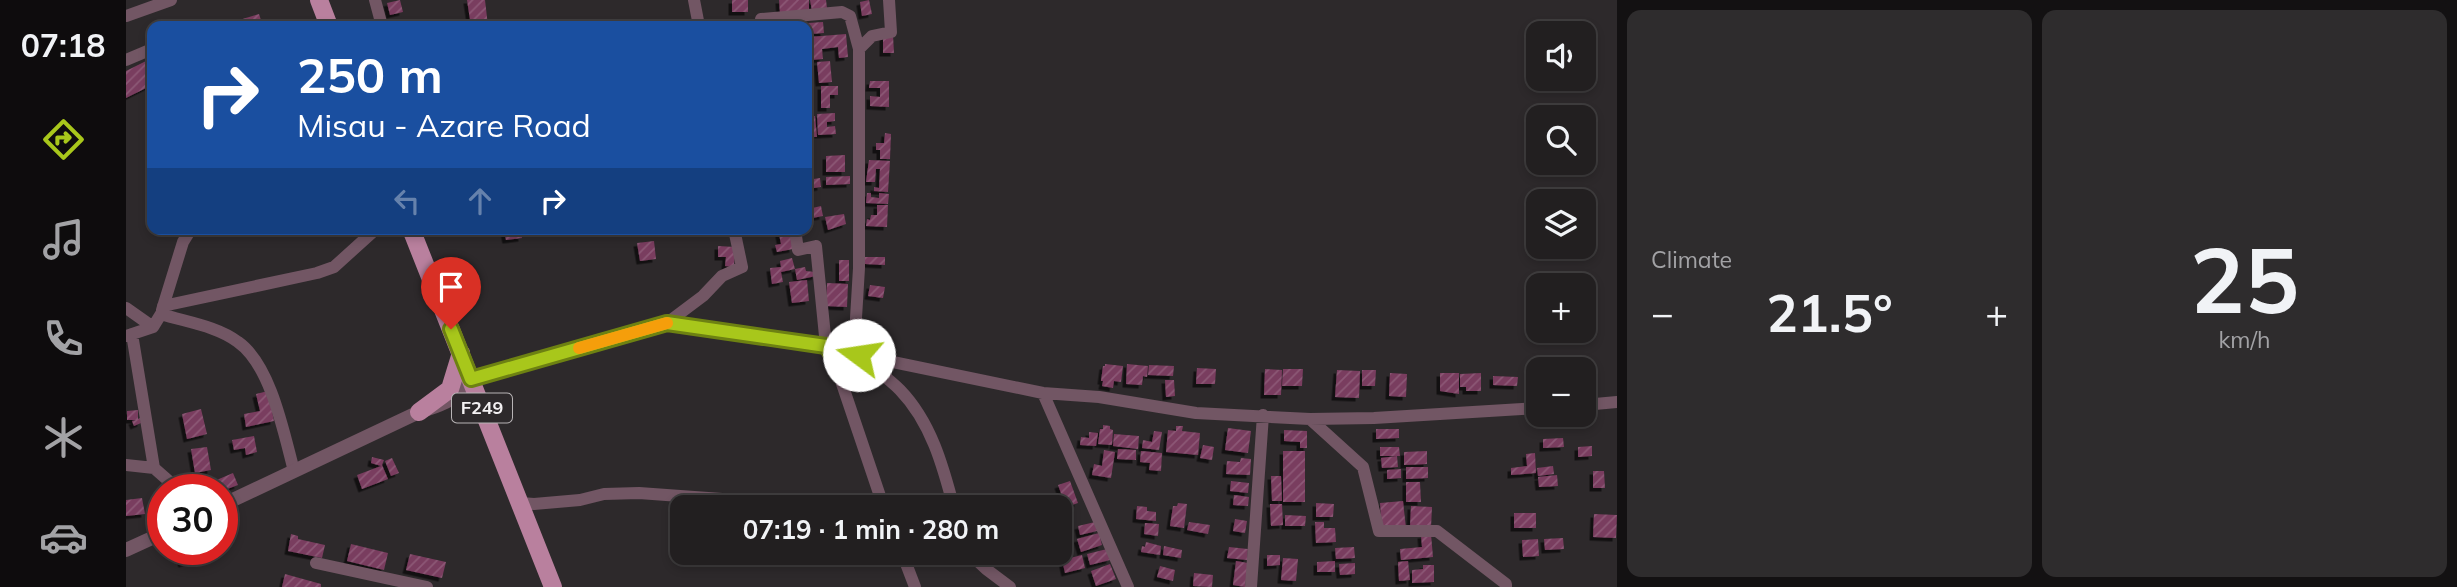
<!DOCTYPE html>
<html lang="en">
<head>
<meta charset="utf-8">
<style>
  :root { --surface:#221f20; --page:#2e2c2d; --text:#f1f3f6; --muted:#a2a2a5; --line:#3f3d3e; --accent:#a8c71b }
  body { margin:0; font-family:Mulish,sans-serif; background:var(--page); color:var(--text); height:100vh; display:flex; flex-direction:column; font-size:26px; white-space:nowrap }
  * { box-sizing:border-box; margin:0 }
  p { font-size:23px; color:var(--muted) }
  .icon { flex:none; width:38px; height:38px; fill:none; stroke:currentColor; stroke-width:2; stroke-linecap:round; stroke-linejoin:round }
  .map { position:relative; flex:1; overflow:hidden }
  .side { display:flex; flex-direction:column; gap:10px; padding:10px; background:#131112; width:840px }
  .side>* { flex:none }
  .guide { position:absolute; left:21px; top:21px; width:665px; height:214px; border-radius:14px; box-shadow:0 4px 10px #0003,0 0 0 2px var(--line); background:#1a4fa0; color:#fff; overflow:hidden }
  .controls { position:absolute; left:1400px; top:21px; display:grid; gap:14px }
  .controls a { display:grid; place-items:center; width:70px; height:70px; border-radius:14px; background:var(--surface); box-shadow:0 4px 10px #0003,0 0 0 2px var(--line); font-size:35px }
  .speed { position:absolute; left:21px; top:474px; display:flex; gap:14px; font-size:35px; font-weight:700; text-align:center }
  .speed>* { display:grid; place-content:center; width:91px; height:91px; border-radius:50%; background:var(--surface); box-shadow:0 4px 10px #0003,0 0 0 2px var(--line); line-height:1 }
  .speed .limit { border:10px solid #d22; background:#fff; color:#111 }
  .pin { position:absolute; display:grid; place-items:center; width:60px; height:60px; color:#fff; margin:-72px -30px; border-radius:50% 50% 50% 0; rotate:-45deg; box-shadow:0 0 7px #0007 }
  .pin .icon { rotate:45deg }
  .me { position:absolute; width:77px; margin:-38px; rotate:284deg; stroke-linejoin:round; filter:drop-shadow(0 0 5px #0008) }
  .turn { display:flex; align-items:center; gap:24px; height:147px; padding:0 35px; font-size:32px }
  .turn .icon { width:91px; height:91px; stroke-width:2.5 }
  .turn b { display:block; font-size:49px; line-height:60px }
  .lanes { display:flex; align-items:center; height:66px; padding:0 35px; background:#0003; justify-content:center; gap:35px; direction:ltr }
  .lanes .off { opacity:.35 }
  .big { font-size:52px; font-weight:700; line-height:1.1 }
  .side .card { flex:1; display:flex; flex-direction:column; justify-content:center; gap:10px; min-width:0; padding:0 24px; border-radius:14px; background:var(--page) }
  .side .dial { align-items:center; gap:0 }
  .dial b { font-size:91px; line-height:1 }
  .heat { display:flex; justify-content:space-between; align-items:center; font-size:38px; direction:ltr }
  .side .tiles { flex:1; display:grid; gap:10px; grid-template-columns:repeat(2,1fr) }
  .trip { position:absolute; left:544px; top:495px; width:402px; height:70px; border-radius:14px; background:var(--surface); box-shadow:0 4px 10px #0003,0 0 0 2px var(--line); font-weight:700; line-height:70px; text-align:center }
  main { display:flex; flex:1; min-height:0 }
  .tabs { display:flex; flex-direction:column; width:126px; justify-content:space-around; align-items:center; background:#0e0c0d; color:var(--muted) }
  .tabs .icon { width:49px; height:49px }
  .tabs .active { color:var(--accent) }
  .tabs b { font-size:32px; color:var(--text) }
  .map>svg:first-child { display:block }
  .building { fill:url(#building-hatch); filter:url(#shadow) }
  .lines { fill:none; stroke-linecap:round; stroke-linejoin:round }
  .minor { stroke:#725664; stroke-width:12 }
  .tertiary { stroke:#725664; stroke-width:14 }
  .primary { stroke:#b9809e; stroke-width:18 }
  .route-casing { stroke:#6d8112; stroke-width:18 }
  .route { stroke:#a8c71b; stroke-width:12 }
  .slow { stroke:#f59e0b; stroke-width:12 }
  .labels { text-anchor:middle; stroke-width:5; stroke-linejoin:round; paint-order:stroke }
  .shield { fill:#2d292b; stroke:#b8b4b6; stroke-width:2 }
  .shield-label { font-size:18px; font-weight:bold; fill:#f3f0f2 }
</style>
</head>
<body>
<main>
<nav class="tabs">
<b>07:18</b>
<svg class="icon active" aria-label="directions" viewBox="0 0 24 24"><path d="M12 3l9 9-9 9-9-9zM9 14v-3h6M13 9l2 2-2 2"/></svg>
<svg class="icon" aria-label="music" viewBox="0 0 24 24"><path d="M9 18V5l10-2v13"/><circle cx="6" cy="18" r="3"/><circle cx="16" cy="16" r="3"/></svg>
<svg class="icon" aria-label="phone" viewBox="0 0 24 24"><path d="M5 4h4l2 5-3 2q2 4 5 5l2-3 5 2v4C11 20 4 13 5 4z"/></svg>
<svg class="icon" aria-label="climate" viewBox="0 0 24 24"><path d="M12 3v18M4 7l16 10M4 17L20 7"/></svg>
<svg class="icon" aria-label="car" viewBox="0 0 24 24"><path d="M5 17H2v-5l4-1 3-4h7l3 4 3 1v5h-3M9 17h6M6 11h13"/><circle cx="7" cy="17" r="2"/><circle cx="17" cy="17" r="2"/></svg>
</nav>
<div class="map">
<svg width="1491" height="587" viewBox="0 0 1491 587">
  <defs>
    <pattern id="building-hatch" width="6" height="6" patternUnits="userSpaceOnUse" patternTransform="scale(1.75)"><rect width="6" height="6" fill="#793c5e"/><path d="M-1 1l2-2M0 6l6-6M5 7l2-2" fill="none" stroke="#8c5876"/></pattern>
    <filter id="shadow"><feDropShadow dx="-3.5" dy="3.5" stdDeviation="0" flood-color="#0009"/></filter>
  </defs>
  <rect width="100%" height="100%" fill="#2d292b"/>
  <path class="building" d="M274,0L277,12L264,15L261,3Z
    M341,0H359L362,26H345Z
    M606,0H622V12H606Z
    M653,0H683V11L654,13Z
    M684,0H700L701,8L686,11Z
    M743,0L746,14L736,16L734,2Z
    M133,14L137,26H112L110,21Z
    M697,22L698,33L684,34L682,23Z
    M720,34L722,57L713,58L712,47L696,49L697,59L685,60L683,37Z
    M757,35H767L768,53H757Z
    M26,58V85L0,98V71Z
    M704,61L706,82L693,83L691,62Z
    M744,81H763V107L744,106V96L754,97V88H743Z
    M695,86H712V95H704V108H695Z
    M709,113V121L701,122V127L709,126L710,134L692,135L691,114Z
    M681,116H689L691,137H682Z
    M759,133L765,134L764,159H754V150H750V143H758Z
    M719,155V172H700V156Z
    M743,160L764,161L762,192L748,191V187L753,188L754,169H750L749,182H740Z
    M724,176V184L700,185V177Z
    M694,178L695,187L681,189V180Z
    M741,193H745V197L753,198V193L763,194L762,204L740,203Z
    M751,205H762L761,227L740,226L741,219L744,220L745,215H751Z
    M695,206L697,216L681,219L682,209Z
    M718,214L720,224L702,230L699,217Z
    M385,229H395L396,238L380,240L378,231Z
    M652,229H663L667,249L651,252L649,245L655,244Z
    M528,241L530,259L514,261L511,243Z
    M592,246L609,247L608,267L599,266L600,257H592Z
    M739,257H759V265L739,264Z
    M666,258L669,269L655,272L657,282L646,284L644,268L655,267L654,261Z
    M713,260H723V281H713Z
    M679,267L680,271L689,272L690,276L671,280L669,269Z
    M681,280L683,301L666,303L663,282Z
    M701,283L722,284L721,307L700,306Z
    M744,285L759,287L757,298L742,296Z
    M979,364L997,366L995,382L988,381L987,388L976,386L977,381H975L977,366H979Z
    M1001,364L1022,366L1021,377L1017,376L1016,385L1000,384Z
    M1023,365L1048,366L1047,376L1022,375Z
    M1071,368L1090,369L1089,384H1070Z
    M1139,369L1156,370L1155,395H1138Z
    M1157,369H1177L1176,386H1156Z
    M1211,370L1234,371L1233,398L1209,397Z
    M1236,370H1250L1249,386H1236Z
    M1264,373L1281,374L1280,397L1263,396Z
    M1314,373H1333V394L1314,391Z
    M1355,373V391H1340V387H1334V374Z
    M1367,376L1392,377L1391,386L1367,385Z
    M1039,380H1048L1049,396L1040,397Z
    M142,391L148,421L120,427L118,414L134,411L130,394Z
    M75,409L81,434L61,439L56,414Z
    M12,410V419L14,418L15,423L8,426L6,421L10,420H1V411Z
    M977,425L984,426V429L987,430L986,445L972,444L974,429H977Z
    M1050,426H1057L1056,431L1074,433L1072,455L1040,452L1042,430L1050,431Z
    M1102,428L1125,431L1122,453L1099,450Z
    M1250,429H1273V438L1250,439Z
    M1158,430L1181,431V448H1174V442L1158,441Z
    M1028,431L1036,432L1033,450L1016,448L1017,440L1026,442Z
    M963,432L972,433L970,446L954,445L955,437L963,438Z
    M988,434L1013,436L1012,449L987,446Z
    M128,436L131,452L120,455L119,448L108,450L106,440Z
    M1437,438L1438,447L1417,448V439Z
    M1077,445L1088,447L1086,460L1074,458Z
    M1466,446V456L1452,457V447Z
    M81,447L85,470L69,473L65,449Z
    M1254,447H1273L1274,456H1254Z
    M992,449L1010,450V460L991,459Z
    M978,450L989,452L985,478L966,475L968,464L976,466Z
    M1015,451L1036,453L1035,471L1023,470L1024,463L1014,462Z
    M1157,451H1179V502H1157Z
    M1301,451V464L1278,465V452Z
    M1409,453L1410,473L1385,475V468L1401,466L1400,454Z
    M1271,456L1272,467L1256,468L1255,458Z
    M246,457L258,460L256,465L262,479L236,489L231,475L255,466L245,463Z
    M266,458L273,473L265,476L259,461Z
    M1115,458L1125,459L1124,475L1100,474L1101,461L1114,462Z
    M1427,466L1428,474L1412,476L1411,468Z
    M1280,467H1302V478L1280,479Z
    M1275,469V478L1261,479V470Z
    M1467,471H1478L1479,488H1467Z
    M107,473L112,485L96,491L73,490L72,488Z
    M1431,475L1432,486L1413,487L1412,477Z
    M1145,476H1155L1156,501H1146Z
    M944,481L952,503L940,507L932,485Z
    M1105,481L1123,483L1122,493L1104,491Z
    M1280,482H1294L1295,502H1280Z
    M1108,495L1123,497L1122,506L1107,505Z
    M16,498L19,514L0,516V500Z
    M1277,501L1280,528L1256,530L1254,503Z
    M1052,503L1061,504L1058,528L1044,526L1047,506H1051Z
    M1190,503L1208,504L1207,517H1190Z
    M1144,504H1156L1157,525L1145,526Z
    M1011,506L1021,507V511L1030,512V521L1010,519Z
    M1285,506L1306,507L1305,528L1284,527Z
    M1388,513H1410V528H1388Z
    M1468,514L1491,515L1490,538L1467,537Z
    M1159,515L1180,516L1179,526H1159Z
    M1109,519L1121,521L1119,533L1107,531Z
    M969,522L971,531L954,535L952,526Z
    M1063,522L1084,525L1082,534L1061,530Z
    M1189,522H1198V528H1209L1210,542L1190,543Z
    M1019,523L1033,524L1032,536L1018,534Z
    M973,533L976,545L955,552L951,539Z
    M165,534L172,536V539L199,545L196,558L162,551Z
    M1305,534L1307,557L1275,560L1274,549L1296,547L1295,535Z
    M1437,538L1438,549L1419,550L1418,539Z
    M1412,539L1413,556L1397,557L1396,540Z
    M1020,542L1035,546L1034,555L1015,552L1016,546L1019,547Z
    M225,544L262,553L258,570L221,561Z
    M1038,546L1056,550L1055,558L1037,555Z
    M1103,547L1122,549L1121,560L1101,558Z
    M1228,547L1229,558L1210,559L1209,548Z
    M981,549L984,560L964,565L961,554Z
    M70,550L73,559L56,564L53,555Z
    M284,554L320,562L316,578L280,570Z
    M956,555L959,568L939,573L936,560Z
    M1141,555H1154V565L1141,566Z
    M1157,558L1172,559L1170,581L1155,580Z
    M1110,561L1122,563L1119,587L1107,585Z
    M1209,561V572H1191V562Z
    M1282,561L1284,580L1273,581L1272,562Z
    M1229,563V574L1214,575L1213,564Z
    M984,564L990,579L970,586L965,571Z
    M1297,565H1308V582L1286,583V570L1297,569Z
    M1034,566L1049,570L1047,581L1031,577Z
    M1068,573L1087,575L1086,587L1067,586Z
    M159,574L195,584V587H156Z"/>
  <g class="lines">
    <path class="minor" d="M249,0L256,26
      M568,0L573,26
      M0,16L45,0
      M316,26L318,25
      M636,26L635,19L716,12L724,16L733,49V268L730,318L733,355C746,367 762,378 774,390C805,422 817,466 828,508
      M733,49L746,36L765,32L763,0
      M0,60L26,49
      M37,306L191,273L208,267L250,229
      M0,308L27,327
      M36,310L57,242L65,229
      M541,323L577,296L596,276L616,267L608,229
      M6,334L28,468
      M0,336L27,327L35,314C60,322 91,326 112,342C145,365 158,434 168,471
      M700,346L706,354L733,355L917,393L973,397L1070,413L1184,419L1248,418L1412,408
      M706,354L758,508
      M344,379L541,323L700,346L690,246L672,250L669,229
      M917,393L1002,587
      M1458,405L1491,402
      M1184,419L1237,467L1253,531H1311L1380,584V587
      M0,465L28,468L53,490
      M395,503L408,504L454,500L478,494L513,493L691,506L736,502L759,508
      M776,553L789,587
      M843,553L860,569L884,587
      M190,563L301,587
      M1125,587L1137,415"/>
    <path class="tertiary" d="M96,505L293,412C319,403 327,402 344,379
      M0,550L37,533"/>
    <path class="primary" d="M193,0L203,26
      M285,229L427,587
      M293,412L324,389L335,353"/>
  </g>
  <g class="lines">
    <g class="route-casing">
      <path id="route" d="M325,329L345,379L541,323L700,346L706,354L733,355"/>
    </g>
    <use href="#route" class="route"/>
    <path class="slow" d="M453,348L541,323"/>
  </g>
  <g class="labels">
    <rect class="shield" x="326" y="393.5" width="60" height="29" rx="5"/>
    <g class="shield-label">
      <text x="356" y="414">F249</text>
    </g>
  </g>
</svg>
<div class="controls">
<a><svg class="icon" aria-label="sound" viewBox="0 0 24 24"><path d="M4 9h4l5-4v14l-5-4H4zM17 9q2 3 0 6"/></svg></a>
<a><svg class="icon" aria-label="search" viewBox="0 0 24 24"><circle cx="10" cy="10" r="6"/><path d="M15 15l6 6"/></svg></a>
<a><svg class="icon" aria-label="layers" viewBox="0 0 24 24"><path d="M12 4l9 5-9 5-9-5zM3 14l9 5 9-5"/></svg></a>
<a>+</a>
<a>−</a>
</div>
<div class="speed"><div class="limit">30</div></div>
<div class="pin" style="left:325px;top:329px;background:#d93025"><svg class="icon" aria-label="arrive" viewBox="0 0 24 24"><path d="M6 21V4h12l-3 4 3 4H6"/></svg></div>
<svg class="me" style="left:733px;top:355px" viewBox="-20 -20 40 40"><circle r="19" fill="#fff"/><path d="M0-13L10 11 0 6-10 11z" fill="#a8c71b"/></svg>
<div class="trip">07:19 · 1 min · 280 m</div>
<div class="guide">
<div class="turn"><svg class="icon" aria-label="right" viewBox="0 0 24 24"><path d="M7 20v-9h11M14 6l5 5-5 5"/></svg><div><b>250 m</b>Misau - Azare Road</div></div>
<div class="lanes"><svg class="icon off" aria-label="left" viewBox="0 0 24 24"><path d="M17 20v-9H6M10 6l-5 5 5 5"/></svg><svg class="icon off" aria-label="ahead" viewBox="0 0 24 24"><path d="M12 20V5M6 11l6-6 6 6"/></svg><svg class="icon" aria-label="right" viewBox="0 0 24 24"><path d="M7 20v-9h11M14 6l5 5-5 5"/></svg></div>
</div>
</div>
<section class="side">
<div class="tiles">
<div class="card"><p>Climate</p>
<div class="heat"><a>−</a><b class="big">21.5°</b><a>+</a></div>
</div>
<div class="card dial"><b>25</b><p>km/h</p></div>
</div>
</section>
</main>
</body>
</html>
